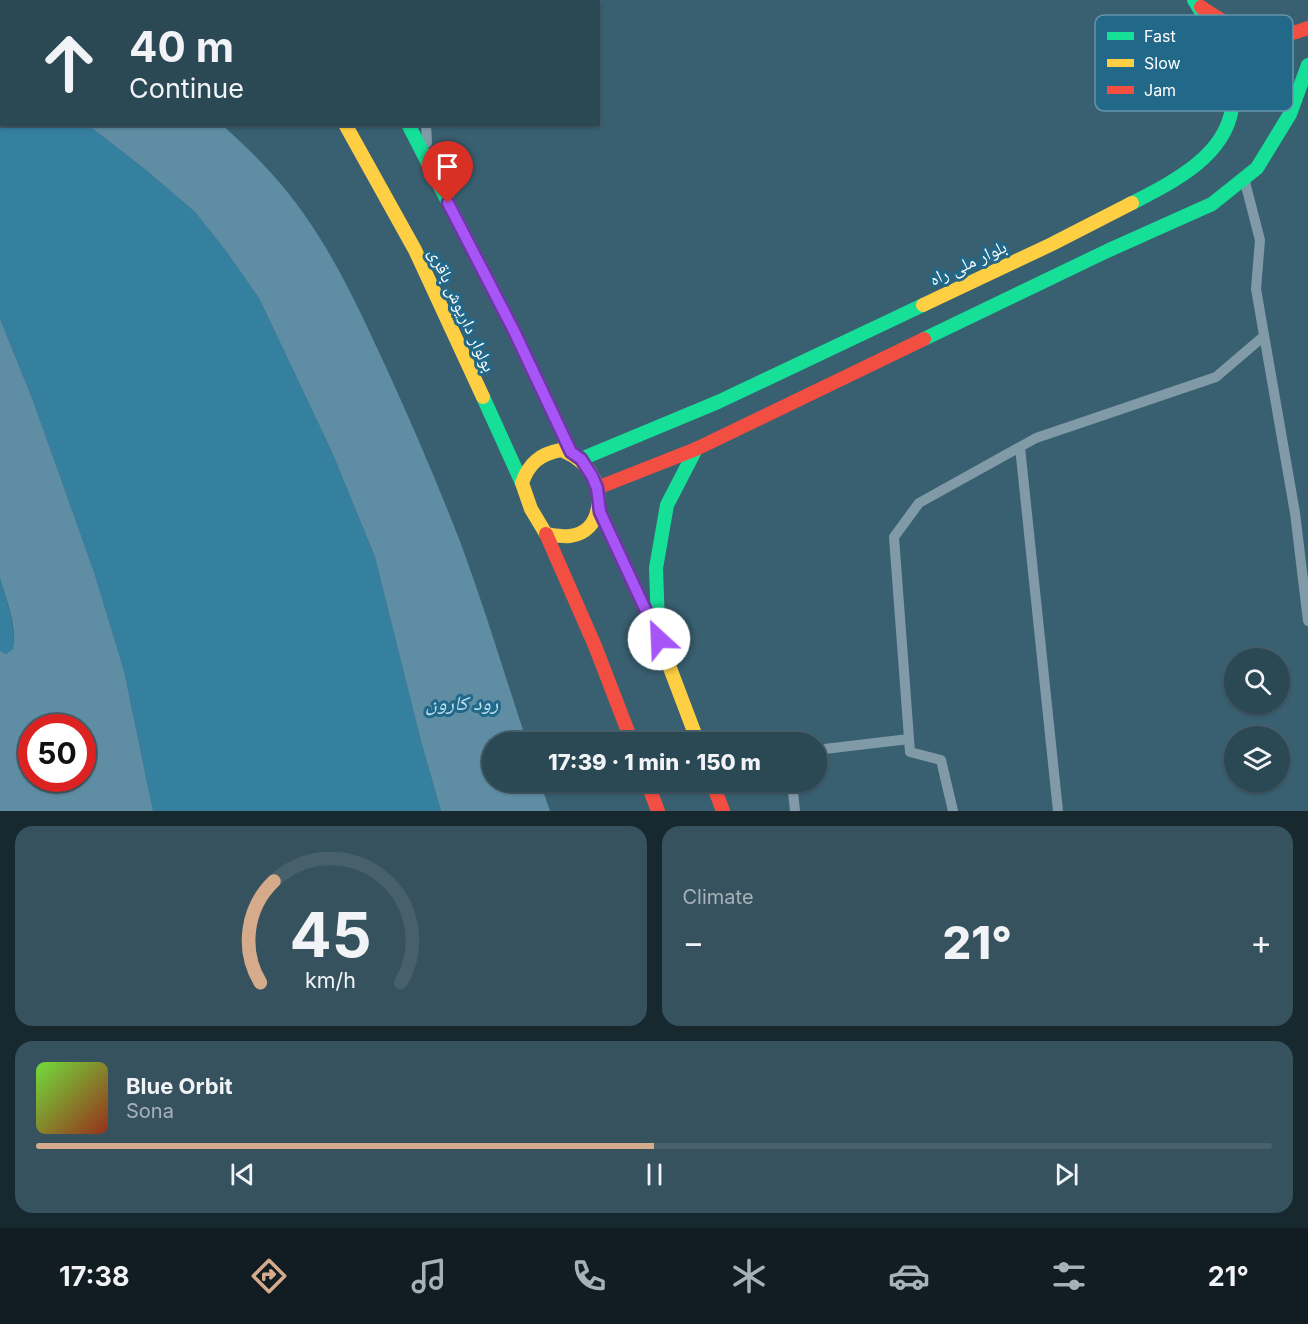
<!DOCTYPE html>
<html lang="en">
<head>
<meta charset="utf-8">
<style>
  :root { --surface:#2b4855; --page:#37525f; --text:#f1f3f6; --muted:#a6b2b9; --line:#47606c; --accent:#d6ab8b }
  body { margin:0; font-family:Inter,"Noto Naskh Arabic",sans-serif; background:var(--page); color:var(--text); height:100vh; display:flex; flex-direction:column; font-size:22px; white-space:nowrap }
  * { box-sizing:border-box; margin:0 }
  p { font-size:20px; color:var(--muted) }
  .icon { flex:none; width:33px; height:33px; fill:none; stroke:currentColor; stroke-width:2; stroke-linecap:round; stroke-linejoin:round }
  .map { position:relative; height:811px; overflow:hidden }
  .panel { display:flex; flex-direction:column; gap:15px; padding:15px; background:#18282f; flex:1 }
  .panel>* { flex:none }
  .top-card { position:absolute; left:0px; top:0px; width:600px; height:126px; box-shadow:0 2px 4px #0004,0 0 0 2px var(--line); background:#2b4855; color:var(--text); overflow:hidden }
  .controls { position:absolute; left:1224px; top:648px; display:grid; gap:12px }
  .controls a { display:grid; place-items:center; width:66px; height:66px; border-radius:50%; background:var(--surface); box-shadow:0 2px 4px #0004,0 0 0 2px var(--line); font-size:30px }
  .speed { position:absolute; left:18px; top:714px; display:flex; gap:12px; font-size:30px; font-weight:700; text-align:center }
  .speed>* { display:grid; place-content:center; width:78px; height:78px; border-radius:50%; background:var(--surface); box-shadow:0 2px 4px #0004,0 0 0 2px var(--line); line-height:1 }
  .speed .limit { border:9px solid #d22; background:#fff; color:#111 }
  .pin { position:absolute; display:grid; place-items:center; width:51px; height:51px; color:#fff; margin:-62px -26px; border-radius:50% 50% 50% 0; rotate:-45deg; box-shadow:0 0 6px #0007 }
  .pin .icon { rotate:45deg }
  .me { position:absolute; width:66px; margin:-33px; rotate:335deg; stroke-linejoin:round; filter:drop-shadow(0 0 4px #0008) }
  .turn { display:flex; align-items:center; gap:21px; height:126px; padding:0 30px; font-size:27px }
  .turn .icon { width:78px; height:78px; stroke-width:2.5 }
  .turn b { display:block; font-size:42px; line-height:51px }
  .big { font-size:45px; font-weight:800; line-height:1.1 }
  .panel .card { flex:1; display:flex; flex-direction:column; justify-content:center; gap:9px; min-width:0; padding:0 21px; border-radius:18px; background:var(--page) }
  .panel .dial { align-items:center; gap:0 }
  .dial svg { height:156px; overflow:visible; fill:none; stroke:var(--line); stroke-width:7; stroke-linecap:round; text-anchor:middle }
  .dial text { fill:var(--text); stroke:none }
  .song { display:flex; align-items:center; gap:18px }
  .cover { width:72px; height:72px; border-radius:9px; background:linear-gradient(135deg,hsl(100 70% 55%),hsl(10 70% 35%)) }
  .played { height:6px; border-radius:3px; background:linear-gradient(90deg,var(--accent) 50%,var(--line) 50%) }
  .keys { display:flex; justify-content:space-around; direction:ltr }
  .heat { display:flex; justify-content:space-between; align-items:center; font-size:33px; direction:ltr }
  .panel .tiles { flex:1; display:grid; gap:15px; grid-template-columns:1fr 1fr }
  .card:last-child { grid-column:span 2 }
  .trip { position:absolute; left:482px; top:732px; width:345px; height:60px; border-radius:30px; background:var(--surface); box-shadow:0 2px 4px #0004,0 0 0 2px var(--line); font-weight:800; line-height:60px; text-align:center }
  .tabs { display:flex; height:96px; justify-content:space-around; align-items:center; background:#111d22; color:var(--muted) }
  .tabs .icon { width:42px; height:42px }
  .tabs .on { color:var(--accent) }
  .tabs b { font-size:27px; color:var(--text) }
  .map>svg:first-child { display:block }
  .green { fill:#357f9f }
  .water { fill:#5f8ea4; fill-rule:evenodd }
  .lines { fill:none; stroke-linecap:round; stroke-linejoin:round }
  .lane { stroke:#809ba7; stroke-width:10 }
  .fast { stroke:#16e098; stroke-width:14 }
  .slow { stroke:#ffcf43; stroke-width:14 }
  .jam { stroke:#f24e42; stroke-width:14 }
  .route-casing { stroke:#6d37a1; stroke-width:15 }
  .route { stroke:#a855f7; stroke-width:10 }
  .labels { text-anchor:middle; stroke-width:6; stroke-linejoin:round; paint-order:stroke }
  .street-label { font-size:18px; fill:#fff; stroke:#216889 }
  .water-label { font-size:20px; font-style:italic; fill:#bfe3f3; stroke:#216889 }
  .key { fill:#216889; stroke:#6495ac; stroke-width:1.5 }
  .key-label { font-size:16px; fill:#fff }
</style>
</head>
<body>
<div class="map">
<svg width="1308" height="811" viewBox="0 0 1308 811">
  <rect width="100%" height="100%" fill="#396071"/>
  <path class="green" d="M0,64L2,124L88,125L146,170L195,212L226,251L259,298L332,452L375,557L421,741L441,811H153L124,671L94,572L32,398L0,319Z
    M0,578C7,602 16,625 13,649L6,654L0,651Z"/>
  <path class="water" d="M88,125H222C255,154 286,186 310,223C342,270 366,324 390,376C415,431 439,487 461,544C485,609 505,676 527,742H492V782H540L550,811H441L421,741L375,557L332,452L259,298L226,251L195,212L146,170Z
    M0,319L32,398L94,572L124,671L153,811H0V651L6,654L13,649C17,625 7,602 0,578ZM32,728H82V778H32Z"/>
  <g class="lines">
    <path class="lane" d="M405,0L406,2
      M426,124L427,143
      M1245,182L1260,240L1256,289L1295,513L1308,621
      M1020,447L1058,811
      M816,750L909,739
      M792,782L795,811
      M953,811L941,760L910,752L894,537L919,503L1036,438L1216,377L1264,336"/>
    <path class="fast" d="M335,0L336,2
      M408,124L514,331L571,452
      M1132,203C1171,183 1225,157 1232,108C1234,90 1224,57 1217,40C1211,26 1202,13 1194,0
      M924,339L1107,251L1212,204L1257,168L1290,114L1308,65
      M483,397L522,483
      M581,459L718,402L923,305
      M658,625L656,568L667,505L696,449"/>
    <path class="slow" d="M345,124L415,250L483,397
      M923,305L1052,244L1132,203
      M561,450C572,455 580,459 588,469C605,490 603,532 570,536C562,537 553,535 546,534L531,509L522,483C529,463 540,454 561,450Z
      M600,512L659,639L698,742"/>
    <path class="jam" d="M273,0L274,2
      M1201,7C1237,32 1264,45 1308,28
      M597,488L696,449L924,339
      M546,534L595,646L632,742
      M647,782L658,811
      M712,782L723,811"/>
  </g>
  <g class="lines">
    <g class="route-casing">
      <path id="route" d="M448,203L514,331L571,452L581,459L592,476L597,488L600,512L659,639"/>
    </g>
    <use href="#route" class="route"/>
  </g>
  <g class="labels">
    <g class="street-label">
      <text transform="translate(968 263) rotate(-25)" y="6">بلوار ملی راه</text>
      <text transform="translate(462 310) rotate(65)" y="6">بولوار داریوش باقری</text>
    </g>
    <g class="water-label">
      <text x="462" y="710">رود کارون</text>
    </g>
  </g>
  <rect x="1095" y="15" width="198" height="96" rx="9" class="key"/>
  <rect x="1107" y="32" width="27" height="8" fill="#16e098"/>
  <rect x="1107" y="59" width="27" height="8" fill="#ffcf43"/>
  <rect x="1107" y="86" width="27" height="8" fill="#f24e42"/>
  <g class="key-label">
    <text x="1144" y="42">Fast</text>
    <text x="1144" y="69">Slow</text>
    <text x="1144" y="96">Jam</text>
  </g>
</svg>
<div class="controls">
<a><svg class="icon" aria-label="search" viewBox="0 0 24 24"><circle cx="10" cy="10" r="6"/><path d="M15 15l6 6"/></svg></a>
<a><svg class="icon" aria-label="layers" viewBox="0 0 24 24"><path d="M12 4l9 5-9 5-9-5zM3 14l9 5 9-5"/></svg></a>
</div>
<div class="speed"><div class="limit">50</div></div>
<div class="pin" style="left:448px;top:203px;background:#d93025"><svg class="icon" aria-label="arrive" viewBox="0 0 24 24"><path d="M6 21V4h12l-3 4 3 4H6"/></svg></div>
<svg class="me" style="left:659px;top:639px" viewBox="-20 -20 40 40"><circle r="19" fill="#fff"/><path d="M0-13L10 11 0 6-10 11z" fill="#a855f7"/></svg>
<div class="trip">17:39 · 1 min · 150 m</div>
<div class="top-card">
<div class="turn"><svg class="icon" aria-label="ahead" viewBox="0 0 24 24"><path d="M12 20V5M6 11l6-6 6 6"/></svg><div><b>40 m</b>Continue</div></div>
</div>
</div>
<section class="panel">
<div class="tiles">
<div class="card dial"><svg viewBox="0 0 100 80">
<path d="M14 69A42 42 0 1 1 86 69"/>
<path d="M14 69A42 42 0 0 1 21 17" stroke="#d6ab8b"/>
<text x="50" y="56" font-size="32" font-weight="700">45</text>
<text x="50" y="72" font-size="11">km/h</text>
</svg></div>
<div class="card"><p>Climate</p>
<div class="heat"><a>−</a><b class="big">21°</b><a>+</a></div>
</div>
<div class="card">
<div class="song"><i class="cover"></i><div><b>Blue Orbit</b><p>Sona</p></div></div>
<div class="played"></div>
<div class="keys"><svg class="icon" aria-label="previous" viewBox="0 0 24 24"><path d="M18 5L8 12l10 7zM5 5v14"/></svg><svg class="icon" aria-label="pause" viewBox="0 0 24 24"><path d="M8 5v14M16 5v14"/></svg><svg class="icon" aria-label="next" viewBox="0 0 24 24"><path d="M6 5l10 7-10 7zM19 5v14"/></svg></div>
</div>
</div>
</section>
<nav class="tabs">
<b>17:38</b>
<svg class="icon on" aria-label="directions" viewBox="0 0 24 24"><path d="M12 3l9 9-9 9-9-9zM9 14v-3h6M13 9l2 2-2 2"/></svg>
<svg class="icon" aria-label="music" viewBox="0 0 24 24"><path d="M9 18V5l10-2v13"/><circle cx="6" cy="18" r="3"/><circle cx="16" cy="16" r="3"/></svg>
<svg class="icon" aria-label="phone" viewBox="0 0 24 24"><path d="M5 4h4l2 5-3 2q2 4 5 5l2-3 5 2v4C11 20 4 13 5 4z"/></svg>
<svg class="icon" aria-label="climate" viewBox="0 0 24 24"><path d="M12 3v18M4 7l16 10M4 17L20 7"/></svg>
<svg class="icon" aria-label="car" viewBox="0 0 24 24"><path d="M5 17H2v-5l4-1 3-4h7l3 4 3 1v5h-3M9 17h6M6 11h13"/><circle cx="7" cy="17" r="2"/><circle cx="17" cy="17" r="2"/></svg>
<svg class="icon" aria-label="filters" viewBox="0 0 24 24"><path d="M4 7h16M4 17h16"/><circle cx="9" cy="7" r="2"/><circle cx="15" cy="17" r="2"/></svg>
<b>21°</b>
</nav>
</body>
</html>
